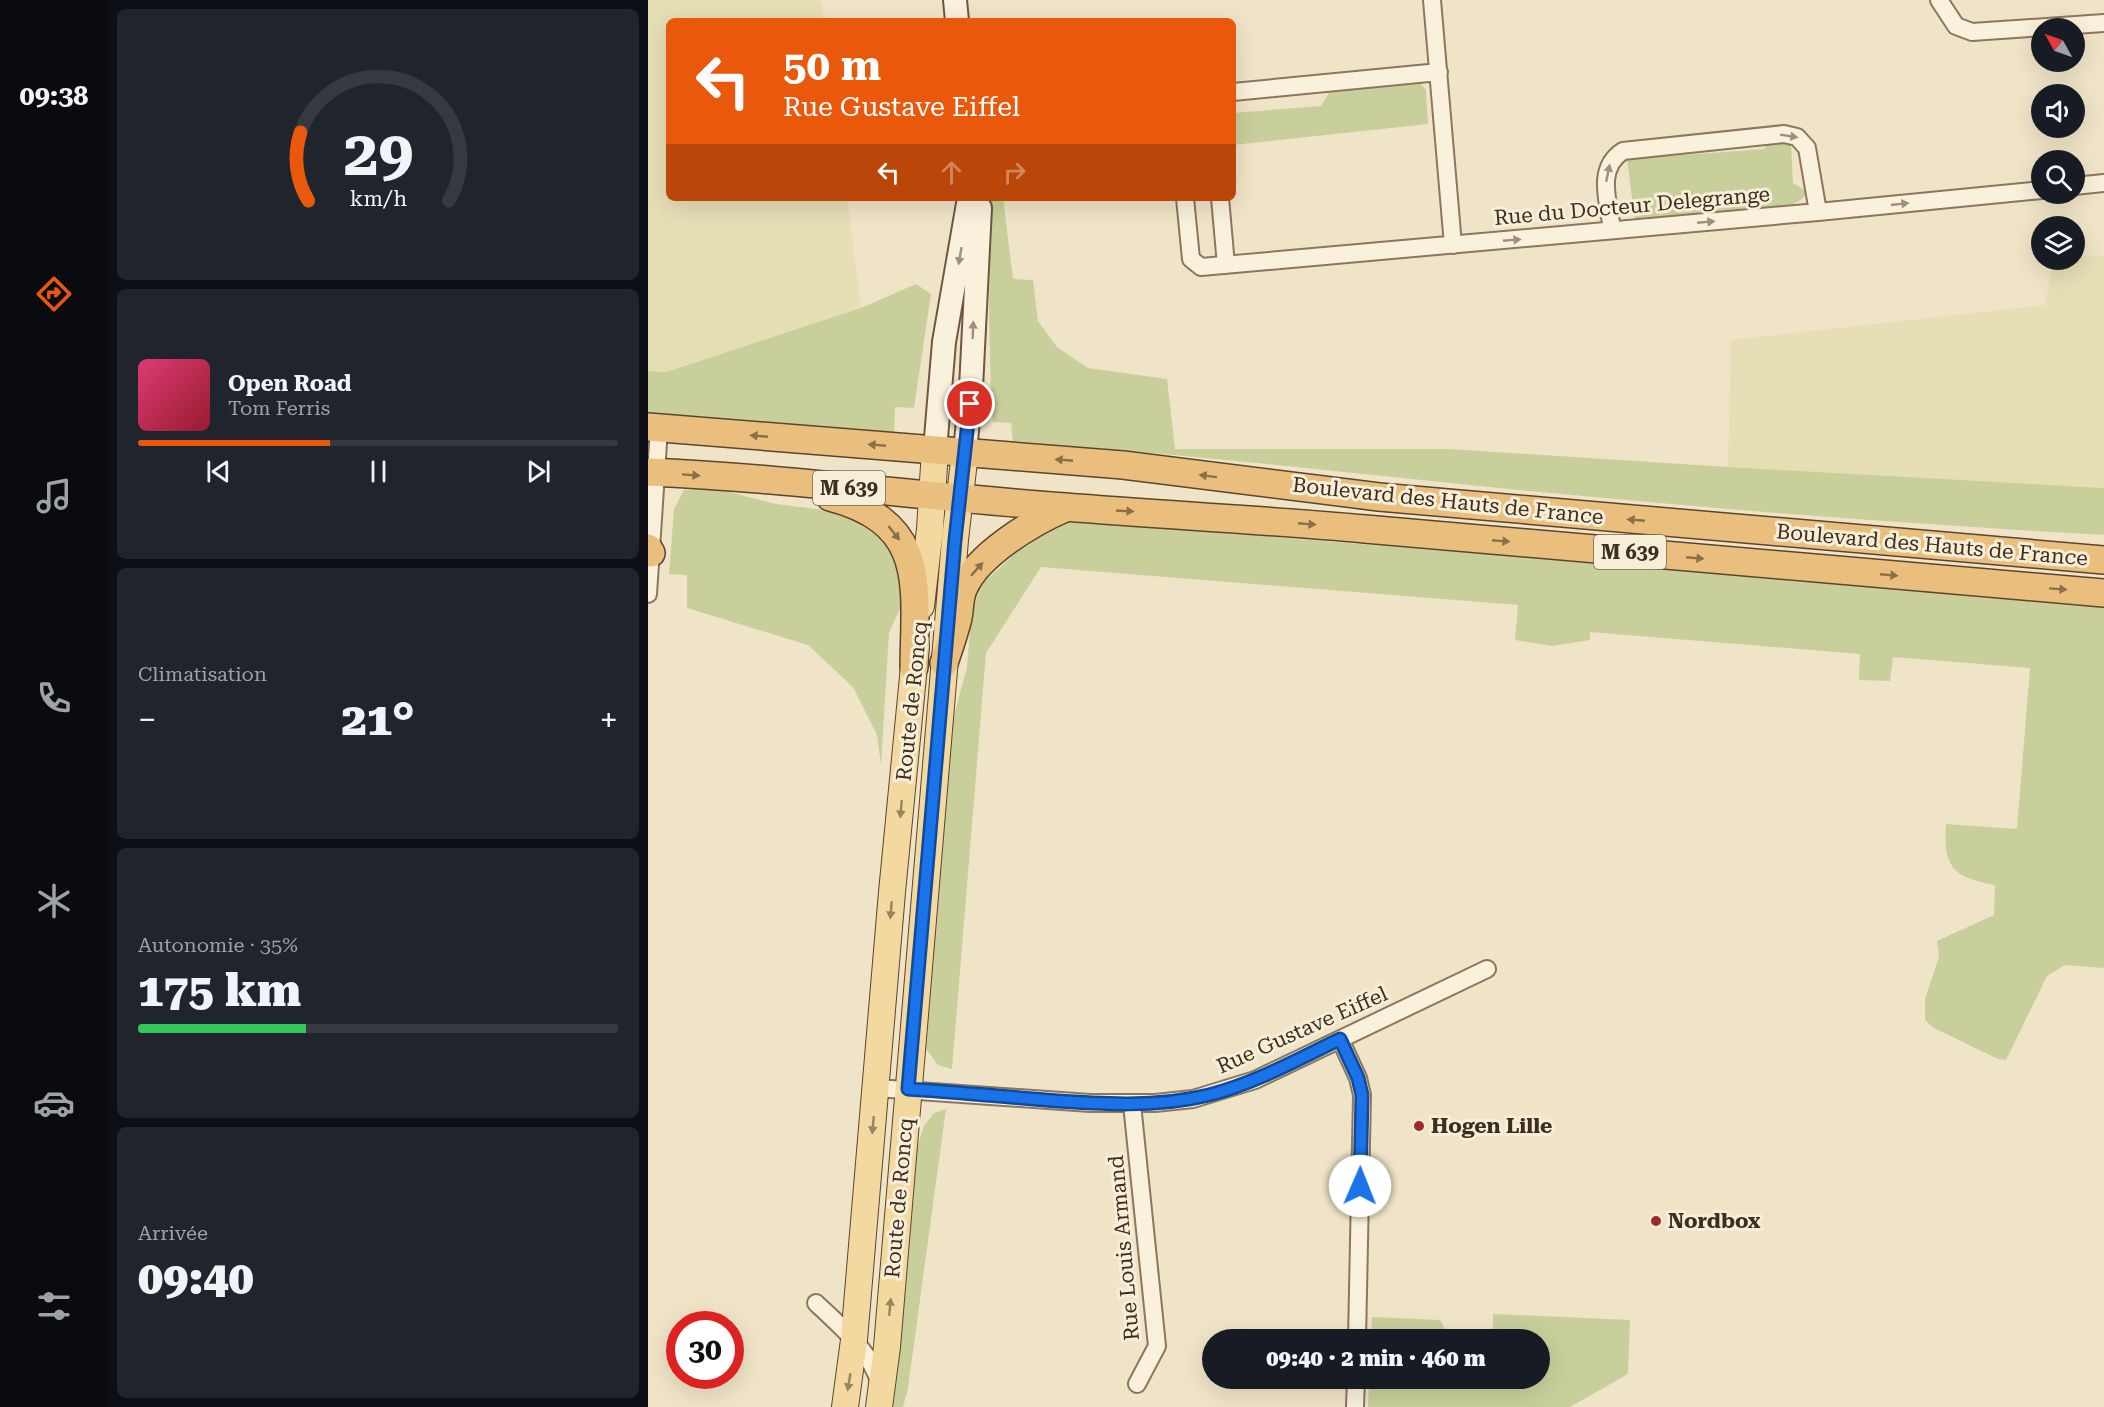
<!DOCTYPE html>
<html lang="fr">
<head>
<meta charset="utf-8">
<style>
  :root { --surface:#171b24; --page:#20242c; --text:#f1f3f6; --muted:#9ea1a6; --line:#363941; --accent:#ea580c }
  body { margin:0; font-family:"Roboto Serif",serif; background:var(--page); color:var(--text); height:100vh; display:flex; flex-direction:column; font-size:22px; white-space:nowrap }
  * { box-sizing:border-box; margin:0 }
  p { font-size:20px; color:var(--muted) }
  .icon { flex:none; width:33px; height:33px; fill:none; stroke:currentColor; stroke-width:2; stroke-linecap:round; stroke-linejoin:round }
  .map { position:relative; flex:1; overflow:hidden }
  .sheet { display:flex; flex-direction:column; gap:9px; padding:9px; background:#0d0f14; width:540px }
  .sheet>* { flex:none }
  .banner { position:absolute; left:18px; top:18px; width:570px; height:183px; border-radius:9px; box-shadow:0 6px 24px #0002; background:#ea580c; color:#fff; overflow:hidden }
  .needle { width:39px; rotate:310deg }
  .buttons { position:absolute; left:1383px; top:18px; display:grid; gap:12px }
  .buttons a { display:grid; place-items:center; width:54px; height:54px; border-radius:50%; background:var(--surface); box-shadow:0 6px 24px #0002; font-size:30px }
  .speed { position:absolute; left:18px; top:1311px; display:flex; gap:12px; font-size:30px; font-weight:700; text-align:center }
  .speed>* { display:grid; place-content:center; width:78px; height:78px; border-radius:50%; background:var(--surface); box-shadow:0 6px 24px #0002; line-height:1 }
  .speed .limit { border:9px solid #d22; background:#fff; color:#111 }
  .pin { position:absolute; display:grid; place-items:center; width:51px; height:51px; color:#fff; margin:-26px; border:3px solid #fff; border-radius:50%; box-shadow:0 2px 6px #0007 }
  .me { position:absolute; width:66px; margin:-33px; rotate:1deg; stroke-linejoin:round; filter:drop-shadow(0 0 4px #0008) }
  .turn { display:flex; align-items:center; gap:21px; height:126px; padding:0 18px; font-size:27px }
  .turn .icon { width:78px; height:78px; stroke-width:2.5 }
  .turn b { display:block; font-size:42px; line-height:51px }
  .lanes { display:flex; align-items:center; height:57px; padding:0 18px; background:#0003; justify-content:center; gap:30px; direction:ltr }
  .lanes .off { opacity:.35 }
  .big { font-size:45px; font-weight:800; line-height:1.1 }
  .sheet .widget { flex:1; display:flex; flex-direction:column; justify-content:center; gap:9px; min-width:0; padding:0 21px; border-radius:9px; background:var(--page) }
  .sheet .dial { align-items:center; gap:0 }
  .dial svg { height:156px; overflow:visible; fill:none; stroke:var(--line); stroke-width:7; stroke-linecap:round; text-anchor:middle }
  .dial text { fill:var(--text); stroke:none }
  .song { display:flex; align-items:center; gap:18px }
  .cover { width:72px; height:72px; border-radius:9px; background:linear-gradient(135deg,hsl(340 70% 55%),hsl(350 70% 35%)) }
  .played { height:6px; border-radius:3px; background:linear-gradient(90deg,var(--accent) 40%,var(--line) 40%) }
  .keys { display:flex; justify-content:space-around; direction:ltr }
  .heat { display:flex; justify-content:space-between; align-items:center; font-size:33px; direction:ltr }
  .charge { height:9px; border-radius:4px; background:linear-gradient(90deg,#34c759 35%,var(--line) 0) }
  .trip { position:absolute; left:554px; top:1329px; width:348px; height:60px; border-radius:30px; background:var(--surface); box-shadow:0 6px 24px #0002; font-weight:800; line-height:60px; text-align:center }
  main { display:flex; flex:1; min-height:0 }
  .tabs { display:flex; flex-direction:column; width:108px; justify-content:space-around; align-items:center; background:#090b0e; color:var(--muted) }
  .tabs .icon { width:42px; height:42px }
  .tabs .on { color:var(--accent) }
  .tabs b { font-size:27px; color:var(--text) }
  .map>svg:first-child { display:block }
  .farmland { fill:#e6deb5 }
  .green { fill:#c9cf9b }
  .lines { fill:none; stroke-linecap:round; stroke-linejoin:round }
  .minor-casing { stroke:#8d765c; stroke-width:20 }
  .secondary-casing { stroke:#6f573f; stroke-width:26 }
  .primary-casing { stroke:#5b4430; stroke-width:28 }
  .trunk-casing { stroke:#5b4430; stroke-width:30 }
  .minor { stroke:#faf1dc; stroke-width:16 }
  .secondary { stroke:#faf1dc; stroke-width:22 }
  .primary { stroke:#f3d9a0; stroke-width:26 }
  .trunk { stroke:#eabe7c; stroke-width:27 }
  .oneway { fill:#9c907e }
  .oneway2 { fill:#8b6f49 }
  .oneway3 { fill:#988460 }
  .route-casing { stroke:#114b97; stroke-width:15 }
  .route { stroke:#1a73e8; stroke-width:10 }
  .poi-dot { fill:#9e2a2b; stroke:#f7eed8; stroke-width:2 }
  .labels { text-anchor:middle; stroke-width:6; stroke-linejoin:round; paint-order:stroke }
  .shield { fill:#f7eed8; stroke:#756857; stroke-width:1.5 }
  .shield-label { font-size:20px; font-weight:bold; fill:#3d2e20 }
  .street-label { font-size:21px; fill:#3d2e20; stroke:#f7eed8 }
  .poi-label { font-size:21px; font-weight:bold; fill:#3d2e20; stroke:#f7eed8; text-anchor:start }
</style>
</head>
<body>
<main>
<nav class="tabs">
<b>09:38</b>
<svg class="icon on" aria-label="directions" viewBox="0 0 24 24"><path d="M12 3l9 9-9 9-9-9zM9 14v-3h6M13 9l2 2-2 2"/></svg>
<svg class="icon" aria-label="music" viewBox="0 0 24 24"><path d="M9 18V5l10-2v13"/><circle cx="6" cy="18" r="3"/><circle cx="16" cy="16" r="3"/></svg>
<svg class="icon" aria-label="phone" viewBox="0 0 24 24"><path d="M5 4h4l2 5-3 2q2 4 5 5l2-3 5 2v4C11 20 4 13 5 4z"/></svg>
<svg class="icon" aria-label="climate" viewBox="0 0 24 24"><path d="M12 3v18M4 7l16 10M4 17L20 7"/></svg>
<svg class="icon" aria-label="car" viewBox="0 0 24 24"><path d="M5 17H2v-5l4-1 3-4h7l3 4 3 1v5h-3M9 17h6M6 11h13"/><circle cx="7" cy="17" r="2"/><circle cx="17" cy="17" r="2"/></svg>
<svg class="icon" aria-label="filters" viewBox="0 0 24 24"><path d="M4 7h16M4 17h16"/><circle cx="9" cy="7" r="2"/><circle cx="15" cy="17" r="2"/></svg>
</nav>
<section class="sheet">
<div class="widget dial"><svg viewBox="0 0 100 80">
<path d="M14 69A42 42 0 1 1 86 69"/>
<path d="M14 69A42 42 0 0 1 10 34" stroke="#ea580c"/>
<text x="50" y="56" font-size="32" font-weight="700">29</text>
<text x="50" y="72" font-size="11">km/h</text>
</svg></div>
<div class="widget">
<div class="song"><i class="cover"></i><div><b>Open Road</b><p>Tom Ferris</p></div></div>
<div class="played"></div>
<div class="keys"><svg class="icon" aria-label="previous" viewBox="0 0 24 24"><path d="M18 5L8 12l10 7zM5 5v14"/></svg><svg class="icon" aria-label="pause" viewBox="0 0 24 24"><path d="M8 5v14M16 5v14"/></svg><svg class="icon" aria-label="next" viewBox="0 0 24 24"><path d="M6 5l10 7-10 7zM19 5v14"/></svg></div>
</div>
<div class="widget"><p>Climatisation</p>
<div class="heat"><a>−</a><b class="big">21°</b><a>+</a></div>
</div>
<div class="widget"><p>Autonomie · 35%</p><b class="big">175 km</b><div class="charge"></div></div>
<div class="widget"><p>Arrivée</p><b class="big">09:40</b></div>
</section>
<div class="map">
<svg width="1456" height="1407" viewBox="0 0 1456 1407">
  <rect width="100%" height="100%" fill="#f0e4c8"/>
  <path class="farmland" d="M0,0H173L176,21H21V198H199L213,308L17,372L0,371Z
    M1427,255L1456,256V488L1080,467L1083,340L1397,305L1406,260H1426Z"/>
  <path class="green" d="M758,84H773L778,90L780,124L585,145V113L673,106L682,91Z
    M1140,142L1143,143L1145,183L1160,192L1154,199L1144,205L987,220L979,159L1117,149L1118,144Z
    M343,198H355L365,279L385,280L390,321L409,347L440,368L519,379L527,449H801L1080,467L1456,488V535C1278,525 1101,512 924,495C737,478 551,454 365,442L363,423L345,422L343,403L341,307Z
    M268,284L283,294L266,408L247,407L246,435L0,417V371L18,372L213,308Z
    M66,488L128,504L193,512L232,533L255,569L258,595L241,633L233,765L229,735L205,687L160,645L39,608V575L21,574L26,509L36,490Z
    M415,520L1456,604V968L1417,965L1399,976L1358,1060L1350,1059L1286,1028L1277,1020V999L1291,957L1289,941L1346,915L1347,885C1305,877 1295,868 1298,824L1369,829L1382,668L1245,657L1242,681L1211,680L1212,654L942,632V640L905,646L867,640L870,605L393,567L338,653L304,1069L290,1065L278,1049L304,723L319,667L323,618L332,586L371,550Z
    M298,1109L260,1388L255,1407H241L263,1183L270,1144L276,1126L286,1113Z
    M845,1314L982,1320L980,1374L922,1407H720L721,1379L891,1378V1340L845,1339Z
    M724,1317L792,1320L798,1331L799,1339H723Z"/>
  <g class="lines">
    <g class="minor-casing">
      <path id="minor" d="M784,0L805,245
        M1291,0L1308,26L1324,32L1456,23
        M585,92L791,72
        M1426,186L1456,183
        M537,198L543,259L553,267L1170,212L1394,190
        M572,198L578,265
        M964,230C961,203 947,169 975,151L1136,134L1149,137L1159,148L1170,212
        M0,594L11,428
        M692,1039L710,1078L714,1095L709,1340
        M228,1088L442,1103H507L545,1099L607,1080L839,969
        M484,1104L509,1346L489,1384
        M168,1303C193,1327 222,1350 232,1384
        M707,1407L708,1378"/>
    </g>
    <g class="secondary-casing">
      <path id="secondary" d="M307,0L309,21
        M287,450L296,342L321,198
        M317,452L323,388L332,208"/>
    </g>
    <g class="primary-casing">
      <path id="primary" d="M273,606L282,529L287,450
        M197,1407L206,1340L244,892L268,646
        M231,1407L239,1347L307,540L317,452"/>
    </g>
    <g class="trunk-casing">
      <path id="trunk" d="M0,427L475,465L731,497L1456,560
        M0,472C139,478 278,497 417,507C517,515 617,520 717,529C964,549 1210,574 1456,593
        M182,497C280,523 267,584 266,667
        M0,548L3,553
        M296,663C301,648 306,634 310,618C312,608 311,597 316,587C331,554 384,522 417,508"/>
    </g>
    <use href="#minor" class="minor"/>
    <use href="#secondary" class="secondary"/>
    <use href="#primary" class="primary"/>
    <use href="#trunk" class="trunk"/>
  </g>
  <defs><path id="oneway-solid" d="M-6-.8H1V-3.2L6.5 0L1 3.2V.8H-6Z" transform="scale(1.5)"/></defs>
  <g class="oneway">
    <use href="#oneway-solid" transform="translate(1141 136) rotate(9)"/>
    <use href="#oneway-solid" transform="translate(960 173) rotate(-78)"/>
    <use href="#oneway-solid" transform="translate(1252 204) rotate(-6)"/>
    <use href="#oneway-solid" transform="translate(1058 222) rotate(-5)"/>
    <use href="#oneway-solid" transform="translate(864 240) rotate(-5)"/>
    <use href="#oneway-solid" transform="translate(312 256) rotate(100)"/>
    <use href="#oneway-solid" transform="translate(325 330) rotate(-88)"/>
  </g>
  <g class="oneway2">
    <use href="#oneway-solid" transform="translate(111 436) rotate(-175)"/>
    <use href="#oneway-solid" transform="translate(229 445) rotate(-175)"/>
    <use href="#oneway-solid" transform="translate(416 460) rotate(-175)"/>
    <use href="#oneway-solid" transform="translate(43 475) rotate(4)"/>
    <use href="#oneway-solid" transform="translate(560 476) rotate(-173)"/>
    <use href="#oneway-solid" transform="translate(477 511) rotate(3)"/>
    <use href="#oneway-solid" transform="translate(988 520) rotate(-175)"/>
    <use href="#oneway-solid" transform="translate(659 524) rotate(5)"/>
    <use href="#oneway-solid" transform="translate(246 533) rotate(52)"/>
    <use href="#oneway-solid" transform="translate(853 541) rotate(5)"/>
    <use href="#oneway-solid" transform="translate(1047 558) rotate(5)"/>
    <use href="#oneway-solid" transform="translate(329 569) rotate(-48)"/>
    <use href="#oneway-solid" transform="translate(1241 575) rotate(5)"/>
    <use href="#oneway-solid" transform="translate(1410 589) rotate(4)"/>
  </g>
  <g class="oneway3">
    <use href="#oneway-solid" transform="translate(253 809) rotate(95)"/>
    <use href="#oneway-solid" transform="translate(243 910) rotate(95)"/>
    <use href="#oneway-solid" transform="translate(225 1125) rotate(95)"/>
    <use href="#oneway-solid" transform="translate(242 1307) rotate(-85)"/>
    <use href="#oneway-solid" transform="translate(201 1382) rotate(99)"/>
  </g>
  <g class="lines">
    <g class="route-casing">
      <path id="route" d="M322,404L307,540L260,1089C306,1092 352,1096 397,1100C452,1104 508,1108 561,1095C607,1083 649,1060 692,1039L710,1078L714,1095L712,1186"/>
    </g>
    <use href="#route" class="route"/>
  </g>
  <g class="poi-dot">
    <circle cx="771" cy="1126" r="6"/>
    <circle cx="1008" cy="1221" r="6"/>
  </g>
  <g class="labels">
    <g class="shield">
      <rect x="165" y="471" width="72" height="34" rx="4.5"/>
      <rect x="946" y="535" width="72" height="34" rx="4.5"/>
    </g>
    <g class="shield-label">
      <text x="201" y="495">M 639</text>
      <text x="982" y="559">M 639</text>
    </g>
    <g class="street-label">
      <text transform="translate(984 206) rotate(-5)" y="7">Rue du Docteur Delegrange</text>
      <text transform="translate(800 501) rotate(6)" y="7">Boulevard des Hauts de France</text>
      <text transform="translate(1284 545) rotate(5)" y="7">Boulevard des Hauts de France</text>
      <text transform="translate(264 701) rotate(-84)" y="7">Route de Roncq</text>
      <text transform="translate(654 1030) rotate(-24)" y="7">Rue Gustave Eiffel</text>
      <text transform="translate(251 1198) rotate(-85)" y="7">Route de Roncq</text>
      <text transform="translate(476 1248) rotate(-95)" y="7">Rue Louis Armand</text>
    </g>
    <g class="poi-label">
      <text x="783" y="1133">Hogen Lille</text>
      <text x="1020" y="1228">Nordbox</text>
    </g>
  </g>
</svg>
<div class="buttons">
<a><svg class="needle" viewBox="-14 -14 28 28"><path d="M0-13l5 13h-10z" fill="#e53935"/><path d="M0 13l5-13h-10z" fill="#9ea1a6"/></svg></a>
<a><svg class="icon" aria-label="sound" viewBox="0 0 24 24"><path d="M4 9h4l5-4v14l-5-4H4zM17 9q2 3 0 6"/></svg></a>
<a><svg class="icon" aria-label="search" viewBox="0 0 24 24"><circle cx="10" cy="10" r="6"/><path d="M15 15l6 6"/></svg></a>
<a><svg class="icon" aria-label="layers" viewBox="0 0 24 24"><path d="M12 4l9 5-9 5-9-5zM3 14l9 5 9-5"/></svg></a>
</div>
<div class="speed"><div class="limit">30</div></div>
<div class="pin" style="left:322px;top:404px;background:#d93025"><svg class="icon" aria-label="arrive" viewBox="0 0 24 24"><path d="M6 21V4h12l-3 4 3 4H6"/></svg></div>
<svg class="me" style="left:712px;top:1186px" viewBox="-20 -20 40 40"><circle r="19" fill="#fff"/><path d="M0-13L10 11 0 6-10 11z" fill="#1a73e8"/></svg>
<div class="trip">09:40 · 2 min · 460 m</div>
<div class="banner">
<div class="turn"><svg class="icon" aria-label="left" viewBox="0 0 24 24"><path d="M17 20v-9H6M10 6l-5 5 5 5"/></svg><div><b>50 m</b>Rue Gustave Eiffel</div></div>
<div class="lanes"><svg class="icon" aria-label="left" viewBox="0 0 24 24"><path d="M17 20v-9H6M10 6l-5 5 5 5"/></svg><svg class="icon off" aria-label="ahead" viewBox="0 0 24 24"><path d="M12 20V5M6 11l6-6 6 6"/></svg><svg class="icon off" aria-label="right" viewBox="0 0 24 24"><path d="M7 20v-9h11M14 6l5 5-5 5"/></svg></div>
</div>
</div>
</main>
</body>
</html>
